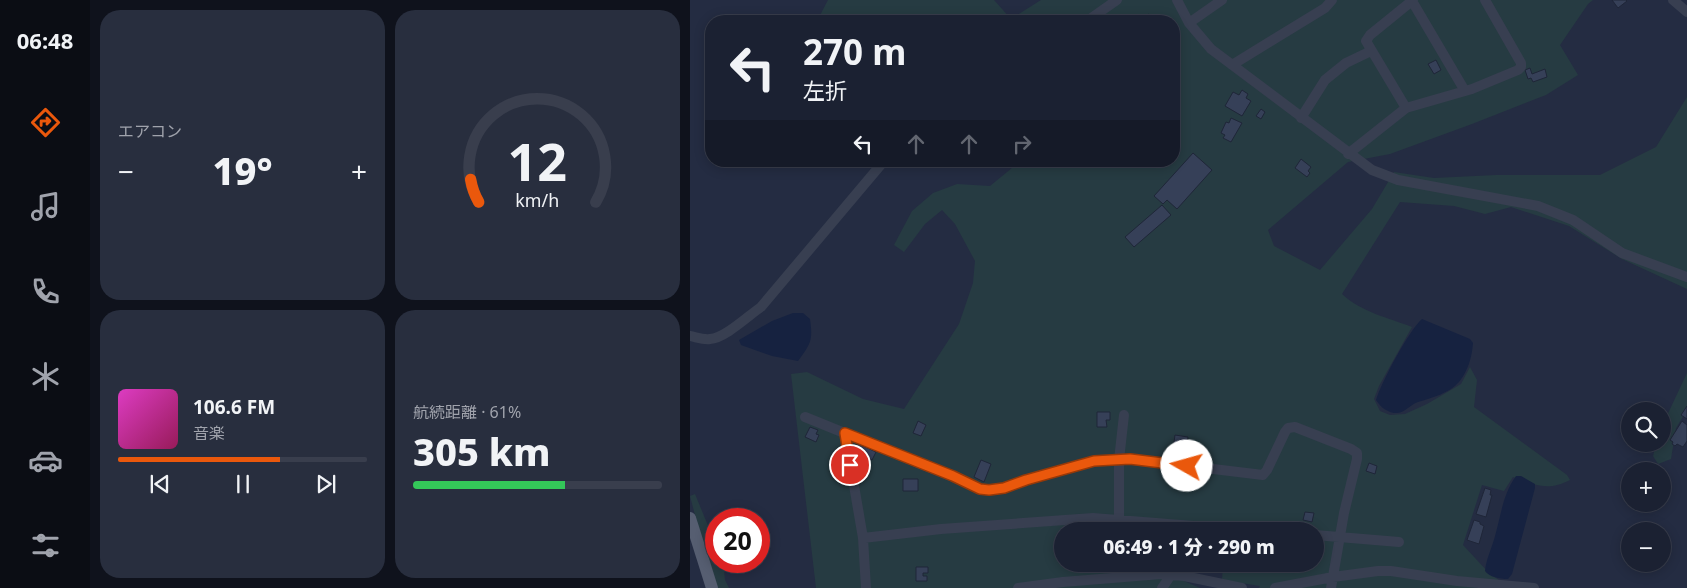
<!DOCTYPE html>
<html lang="ja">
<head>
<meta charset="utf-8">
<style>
  :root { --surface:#1b2132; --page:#282e3e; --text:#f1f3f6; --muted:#a0a3ac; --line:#393e4d; --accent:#ea580c }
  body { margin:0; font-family:"Noto Sans","Noto Sans JP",sans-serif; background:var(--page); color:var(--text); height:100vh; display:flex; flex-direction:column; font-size:19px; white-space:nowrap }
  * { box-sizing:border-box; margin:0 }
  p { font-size:16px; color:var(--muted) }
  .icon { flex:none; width:28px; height:28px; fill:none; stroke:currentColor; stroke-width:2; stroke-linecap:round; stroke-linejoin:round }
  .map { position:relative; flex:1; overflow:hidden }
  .side { display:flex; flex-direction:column; gap:10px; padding:10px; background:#0f121c; width:600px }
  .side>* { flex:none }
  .top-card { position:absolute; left:15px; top:15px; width:475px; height:152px; border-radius:20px; box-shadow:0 2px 12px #0003,0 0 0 1px var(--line); background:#1b2132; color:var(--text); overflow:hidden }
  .buttons { position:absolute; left:931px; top:402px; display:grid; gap:10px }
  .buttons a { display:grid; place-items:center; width:50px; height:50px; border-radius:50%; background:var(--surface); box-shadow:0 2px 12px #0003,0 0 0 1px var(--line); font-size:25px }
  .speed { position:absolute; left:15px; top:508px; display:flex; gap:10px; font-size:25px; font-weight:700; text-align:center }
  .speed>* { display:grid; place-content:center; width:65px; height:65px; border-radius:50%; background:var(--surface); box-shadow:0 2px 12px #0003,0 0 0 1px var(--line); line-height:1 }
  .speed .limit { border:8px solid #d22; background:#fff; color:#111 }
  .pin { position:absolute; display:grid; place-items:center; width:42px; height:42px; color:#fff; margin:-21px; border:2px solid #fff; border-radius:50%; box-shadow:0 1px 5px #0007 }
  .me { position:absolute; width:55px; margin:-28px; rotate:277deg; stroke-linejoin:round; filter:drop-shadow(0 0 4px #0008) }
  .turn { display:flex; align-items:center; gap:18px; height:105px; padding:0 15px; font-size:22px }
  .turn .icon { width:65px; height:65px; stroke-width:2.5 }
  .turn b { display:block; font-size:35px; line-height:42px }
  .lanes { display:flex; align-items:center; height:48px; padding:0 15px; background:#0003; justify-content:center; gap:25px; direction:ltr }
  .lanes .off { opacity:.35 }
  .big { font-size:38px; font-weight:800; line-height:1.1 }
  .side .widget { flex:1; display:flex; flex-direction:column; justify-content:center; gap:8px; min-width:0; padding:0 18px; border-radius:20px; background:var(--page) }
  .side .dial { align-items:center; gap:0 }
  .dial svg { height:130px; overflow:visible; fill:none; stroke:var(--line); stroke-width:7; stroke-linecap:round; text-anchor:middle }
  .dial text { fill:var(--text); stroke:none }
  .song { display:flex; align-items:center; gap:15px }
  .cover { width:60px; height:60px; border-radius:8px; background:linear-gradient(135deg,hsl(310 70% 55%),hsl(330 70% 35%)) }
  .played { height:5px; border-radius:2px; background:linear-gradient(90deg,var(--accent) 65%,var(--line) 65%) }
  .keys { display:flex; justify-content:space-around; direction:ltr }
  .heat { display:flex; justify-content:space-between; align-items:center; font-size:28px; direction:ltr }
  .charge { height:8px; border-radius:4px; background:linear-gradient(90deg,#34c759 61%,var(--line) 0) }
  .side .tiles { flex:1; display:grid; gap:10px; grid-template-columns:repeat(2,1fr) }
  .trip { position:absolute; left:364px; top:522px; width:270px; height:50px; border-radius:25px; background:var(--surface); box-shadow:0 2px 12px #0003,0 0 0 1px var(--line); font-weight:800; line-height:50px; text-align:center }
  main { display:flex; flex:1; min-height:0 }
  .dock { display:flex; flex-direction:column; width:90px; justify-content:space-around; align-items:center; background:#0b0d14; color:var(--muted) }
  .dock .icon { width:35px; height:35px }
  .dock .selected { color:var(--accent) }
  .dock b { font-size:22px; color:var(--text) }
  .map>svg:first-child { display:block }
  .green { fill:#263b42 }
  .water { fill:#162240 }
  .building { fill:#364058; stroke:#1f2638 }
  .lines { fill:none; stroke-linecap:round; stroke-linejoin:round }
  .minor { stroke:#383f51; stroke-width:10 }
  .major { stroke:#565e71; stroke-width:12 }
  .route-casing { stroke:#983908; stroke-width:12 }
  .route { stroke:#ea580c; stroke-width:9 }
</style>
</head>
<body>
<main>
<nav class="dock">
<b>06:48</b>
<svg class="icon selected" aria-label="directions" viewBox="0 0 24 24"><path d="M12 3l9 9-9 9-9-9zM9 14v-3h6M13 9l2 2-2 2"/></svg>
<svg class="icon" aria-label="music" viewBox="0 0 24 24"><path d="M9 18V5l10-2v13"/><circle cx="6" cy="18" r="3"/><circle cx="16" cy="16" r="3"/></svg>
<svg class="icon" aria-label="phone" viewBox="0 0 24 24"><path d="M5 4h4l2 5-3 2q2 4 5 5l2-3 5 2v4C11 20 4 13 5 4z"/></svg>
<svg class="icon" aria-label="climate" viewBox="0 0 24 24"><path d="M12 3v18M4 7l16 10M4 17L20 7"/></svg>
<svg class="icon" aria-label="car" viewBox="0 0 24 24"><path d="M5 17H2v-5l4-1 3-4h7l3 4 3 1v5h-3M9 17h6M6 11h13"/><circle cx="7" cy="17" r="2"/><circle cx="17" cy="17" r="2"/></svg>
<svg class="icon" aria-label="filters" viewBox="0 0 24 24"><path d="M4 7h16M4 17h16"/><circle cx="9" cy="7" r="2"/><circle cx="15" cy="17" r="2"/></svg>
</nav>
<section class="side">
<div class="tiles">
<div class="widget"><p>エアコン</p>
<div class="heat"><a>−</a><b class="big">19°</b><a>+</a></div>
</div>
<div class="widget dial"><svg viewBox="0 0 100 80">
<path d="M14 69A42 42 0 1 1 86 69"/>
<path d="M14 69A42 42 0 0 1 9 55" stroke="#ea580c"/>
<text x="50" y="56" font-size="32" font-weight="700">12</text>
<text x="50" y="72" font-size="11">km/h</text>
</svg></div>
<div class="widget">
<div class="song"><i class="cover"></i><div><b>106.6 FM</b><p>音楽</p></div></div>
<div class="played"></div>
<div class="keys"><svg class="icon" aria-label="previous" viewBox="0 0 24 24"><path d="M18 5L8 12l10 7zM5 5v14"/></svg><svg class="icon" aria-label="pause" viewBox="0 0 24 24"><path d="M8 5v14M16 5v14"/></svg><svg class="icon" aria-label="next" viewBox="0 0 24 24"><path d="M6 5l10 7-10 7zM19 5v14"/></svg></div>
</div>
<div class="widget"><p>航続距離 · 61%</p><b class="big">305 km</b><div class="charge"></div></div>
</div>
</section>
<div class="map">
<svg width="997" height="588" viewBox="0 0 997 588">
  <rect width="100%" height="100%" fill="#242c42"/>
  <path class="green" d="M138,0H304L321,19L351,0H903L898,4L870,45L888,75L856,95L782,124L700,154L658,162L578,230L584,246L630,270L682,209L704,172L744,178L806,175H910L966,147L997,97V289L932,259L879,226L821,207L795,214L764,206L710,202L652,294C671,312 699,318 722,327L689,386L684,399L690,411L700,415L715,414L737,404L771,384L780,367L787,380L784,407L877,475L880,480C859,491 845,486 823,477L814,491L792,485L773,545L799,573L820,588H569L570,586L532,580L533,564H625V531H372V564H485L483,570L494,581L510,588H126L101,374L117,372L173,399L214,409L269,324L283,283L285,261L265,224L252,210L235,224L214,252L204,245L222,211L243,193L267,184L300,186L328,163L327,161H484V21H127Z
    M997,373V410L986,428L981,459L968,464L963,456L966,444H972L973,424Z
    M5,494L26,545V561H33L35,580L39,588H27L16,557L0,496Z"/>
  <path class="water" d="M103,313H113L120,319C123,341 121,343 108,361L82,356L51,345L49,340L82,321Z
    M732,319L780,339L783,343C782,357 778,371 769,382C760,393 741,398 728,402C719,405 715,414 704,413C695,411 691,407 686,400C691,383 719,330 732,319Z
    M826,476H831L845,484V488L822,574L818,579C810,579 799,577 795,571C796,559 802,548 805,536C811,515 813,494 826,476Z"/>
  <path class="building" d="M922,0H936L937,1L928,8Z
    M459,14L463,19L460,21H448Z
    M746,60L751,70L744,74L738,64Z
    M840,68L842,74L855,69L857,77L843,82L841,78L838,79L835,70Z
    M552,90L558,94L556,98L561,101L552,116L535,106L543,92L549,95Z
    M571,109L575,112L571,119L566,116Z
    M541,118L552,123L541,142L533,138L535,135L531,133L536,122L539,123Z
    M503,153L522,170L487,209L477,200L473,204L464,196Z
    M611,159L621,167L618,171L620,173L617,177L605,168Z
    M472,205L481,215L444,247L435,237Z
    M997,406V419L991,415Z
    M407,412H420V420H416L417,427H407Z
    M228,421L236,425L231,436L223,433Z
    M992,421L997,425V441L993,447L987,444L985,446L982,444L983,442L980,440Z
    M120,427L128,430L126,434L129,435L126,442L115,437Z
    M485,435L498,437L496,450L483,449Z
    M169,444L186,452L182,460L165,453Z
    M291,460L301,464L294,482L284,477Z
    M679,463L687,466L685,474L676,471Z
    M213,479H228V491H213Z
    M795,488L801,490L800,495H802L796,517L786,514Z
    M615,512L624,513L622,522L613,520Z
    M784,520L790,522V524L794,526L789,544L777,540Z
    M511,564H525L524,569Z
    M583,564H595V570H583Z
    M226,567H238V573H233V576H237V581H226Z"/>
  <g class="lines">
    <path class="minor" d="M487,0L499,23L521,49L682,170L708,180L848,206L883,220L932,253L997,277
      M983,0L997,12
      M722,1L775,91
      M397,21L427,0
      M499,23L532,0
      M542,65L635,8L642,0
      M716,108L676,41L680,35L723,0
      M611,118L635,80L656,63L681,51
      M658,154L716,108L782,89L828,70L831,67V63L795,0
      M0,336C6,337 13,340 20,339C35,338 58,316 71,307L194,161
      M115,417L263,477L290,489L299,490L314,488L336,480L404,461L429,460L440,459L573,475L577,470L595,432L598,428L605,427L661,449L667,453V459L654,513L641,588
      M155,433L173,538L176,588
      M429,531V460L434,415
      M625,535L709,542
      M173,538L251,529L403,518L566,531
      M429,564V577
      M328,588L373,582L471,574L494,576L552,588
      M472,588L481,575
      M585,588L643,577L688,571H701L767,581L844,588"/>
    <path class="major" d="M0,518L22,588"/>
  </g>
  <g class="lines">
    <g class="route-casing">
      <path id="route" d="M160,465L155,433L263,476L290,489L299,490L314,488L336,480L404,461L440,459L497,466"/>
    </g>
    <use href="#route" class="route"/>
  </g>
</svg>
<div class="buttons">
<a><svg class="icon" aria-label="search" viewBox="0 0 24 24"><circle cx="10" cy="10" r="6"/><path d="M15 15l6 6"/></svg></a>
<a>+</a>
<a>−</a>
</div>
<div class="speed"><div class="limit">20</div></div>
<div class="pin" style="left:160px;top:465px;background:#d93025"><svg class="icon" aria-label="arrive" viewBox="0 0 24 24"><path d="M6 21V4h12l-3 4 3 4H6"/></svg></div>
<svg class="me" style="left:497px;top:466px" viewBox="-20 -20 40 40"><circle r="19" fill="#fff"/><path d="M0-13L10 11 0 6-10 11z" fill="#ea580c"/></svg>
<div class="trip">06:49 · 1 分 · 290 m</div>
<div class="top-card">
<div class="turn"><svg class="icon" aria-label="left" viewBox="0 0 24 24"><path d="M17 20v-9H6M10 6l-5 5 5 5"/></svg><div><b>270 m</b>左折</div></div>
<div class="lanes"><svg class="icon" aria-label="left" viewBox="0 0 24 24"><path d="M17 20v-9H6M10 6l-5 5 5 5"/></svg><svg class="icon off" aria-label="ahead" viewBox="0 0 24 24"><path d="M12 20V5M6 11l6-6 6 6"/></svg><svg class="icon off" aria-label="ahead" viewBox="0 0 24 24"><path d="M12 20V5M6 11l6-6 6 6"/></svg><svg class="icon off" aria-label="right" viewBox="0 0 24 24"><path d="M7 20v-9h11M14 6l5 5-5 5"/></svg></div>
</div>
</div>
</main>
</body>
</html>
